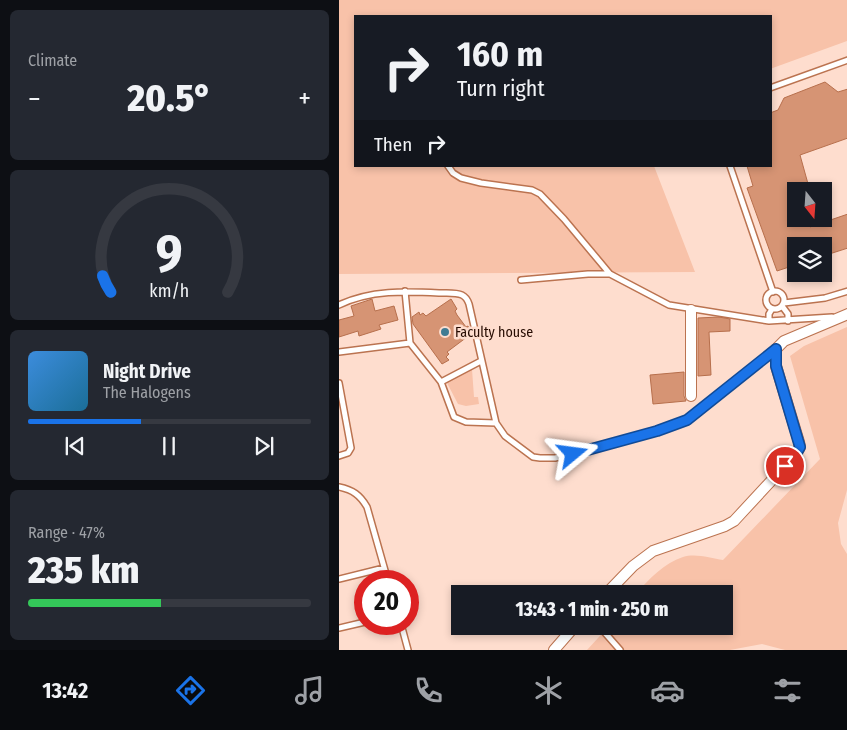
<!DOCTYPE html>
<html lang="en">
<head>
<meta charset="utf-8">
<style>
  :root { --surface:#171b24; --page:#242831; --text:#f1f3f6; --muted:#9ea1a6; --line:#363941; --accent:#1a73e8 }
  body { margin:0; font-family:"Fira Sans Condensed",sans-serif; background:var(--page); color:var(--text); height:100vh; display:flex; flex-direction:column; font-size:19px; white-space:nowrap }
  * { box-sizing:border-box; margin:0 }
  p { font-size:16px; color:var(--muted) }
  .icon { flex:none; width:28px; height:28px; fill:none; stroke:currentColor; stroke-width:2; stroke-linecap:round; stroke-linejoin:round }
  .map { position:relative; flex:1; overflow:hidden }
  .side { display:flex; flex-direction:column; gap:10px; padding:10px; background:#0d0f14; width:339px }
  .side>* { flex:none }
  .top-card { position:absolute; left:15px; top:15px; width:418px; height:152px; border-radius:0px; box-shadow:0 2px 8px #0003; background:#171b24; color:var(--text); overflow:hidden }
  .needle { width:32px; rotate:163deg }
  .buttons { position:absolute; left:448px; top:182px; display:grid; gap:10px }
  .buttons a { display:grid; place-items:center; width:45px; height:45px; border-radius:0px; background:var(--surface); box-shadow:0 2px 8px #0003; font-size:25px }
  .speed { position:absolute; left:15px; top:570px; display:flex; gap:10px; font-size:25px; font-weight:700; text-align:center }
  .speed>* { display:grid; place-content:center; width:65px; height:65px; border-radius:50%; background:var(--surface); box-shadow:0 2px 8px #0003; line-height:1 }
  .speed .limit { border:8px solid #d22; background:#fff; color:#111 }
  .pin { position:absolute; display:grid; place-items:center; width:42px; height:42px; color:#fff; margin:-21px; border:2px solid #fff; border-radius:50%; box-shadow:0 1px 5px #0007 }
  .me { position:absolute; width:55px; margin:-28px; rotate:74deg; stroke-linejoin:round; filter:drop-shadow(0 0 4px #0008) }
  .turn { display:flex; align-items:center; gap:18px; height:105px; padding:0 20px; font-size:22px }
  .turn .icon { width:65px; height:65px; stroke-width:2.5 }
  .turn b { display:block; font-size:35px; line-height:42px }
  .then { display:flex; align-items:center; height:48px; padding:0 20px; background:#0003; gap:10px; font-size:19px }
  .big { font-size:38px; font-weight:800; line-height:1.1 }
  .side .tile { flex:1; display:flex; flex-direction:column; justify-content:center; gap:8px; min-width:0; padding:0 18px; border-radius:8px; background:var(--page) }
  .side .dial { align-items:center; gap:0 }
  .dial svg { height:130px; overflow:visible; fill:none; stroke:var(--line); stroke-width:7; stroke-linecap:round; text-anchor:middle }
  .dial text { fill:var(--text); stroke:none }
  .song { display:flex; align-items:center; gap:15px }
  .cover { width:60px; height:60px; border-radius:8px; background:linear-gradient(135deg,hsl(210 70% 55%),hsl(200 70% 35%)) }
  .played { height:5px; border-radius:2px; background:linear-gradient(90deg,var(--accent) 40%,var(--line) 40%) }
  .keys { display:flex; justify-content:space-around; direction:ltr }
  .heat { display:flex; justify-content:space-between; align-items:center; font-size:28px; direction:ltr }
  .charge { height:8px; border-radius:4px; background:linear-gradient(90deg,#34c759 47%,var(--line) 0) }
  .trip { position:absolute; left:112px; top:585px; width:282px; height:50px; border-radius:0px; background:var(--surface); box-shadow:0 2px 8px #0003; font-weight:800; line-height:50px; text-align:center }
  .menu { display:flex; height:80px; justify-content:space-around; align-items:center; background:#090b0e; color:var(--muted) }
  .menu .icon { width:35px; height:35px }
  .menu .selected { color:var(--accent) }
  .menu b { font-size:22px; color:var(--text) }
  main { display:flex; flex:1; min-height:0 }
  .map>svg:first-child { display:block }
  .green { fill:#f8c2a9 }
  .building { fill:#d69474; stroke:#b76f4c }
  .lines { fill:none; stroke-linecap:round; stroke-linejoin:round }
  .lane-casing { stroke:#bb7350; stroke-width:8 }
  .street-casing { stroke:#bb7350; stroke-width:12 }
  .lane { stroke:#fff; stroke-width:5 }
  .street { stroke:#fff; stroke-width:10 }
  .route-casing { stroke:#114b97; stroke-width:12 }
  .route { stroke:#1a73e8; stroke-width:9 }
  .poi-dot { fill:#407b93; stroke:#feddce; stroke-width:2 }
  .labels { text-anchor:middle; stroke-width:5; stroke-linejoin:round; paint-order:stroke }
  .poi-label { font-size:14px; fill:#260b01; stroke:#feddce; text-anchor:start }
</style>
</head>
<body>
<main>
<section class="side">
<div class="tile"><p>Climate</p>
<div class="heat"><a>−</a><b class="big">20.5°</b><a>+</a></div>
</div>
<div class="tile dial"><svg viewBox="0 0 100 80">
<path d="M14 69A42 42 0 1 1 86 69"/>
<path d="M14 69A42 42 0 0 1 9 59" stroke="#1a73e8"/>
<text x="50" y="56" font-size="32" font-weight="700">9</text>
<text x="50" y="72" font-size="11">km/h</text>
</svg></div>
<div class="tile">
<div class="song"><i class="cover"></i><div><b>Night Drive</b><p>The Halogens</p></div></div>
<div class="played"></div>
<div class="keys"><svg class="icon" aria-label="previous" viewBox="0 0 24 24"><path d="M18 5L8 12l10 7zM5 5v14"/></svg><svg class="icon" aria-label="pause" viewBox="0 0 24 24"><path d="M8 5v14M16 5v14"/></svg><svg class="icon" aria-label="next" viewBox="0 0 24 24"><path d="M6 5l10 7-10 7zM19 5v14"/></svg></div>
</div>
<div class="tile"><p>Range · 47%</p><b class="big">235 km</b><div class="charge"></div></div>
</section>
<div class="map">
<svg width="509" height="650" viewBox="0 0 509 650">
  <rect width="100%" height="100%" fill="#feddce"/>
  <path class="green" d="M0,0H508V41L431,69V16H16V166H315L356,272L0,274Z
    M508,327V490L499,523L502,544L508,554V650H446L423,644L391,650H248L270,626H386V594H297C310,579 325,563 344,557C356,553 372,558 384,560L481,459L451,356L465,346Z
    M133,369L135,397H139L140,404L127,406L119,404L107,381Z"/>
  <path class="building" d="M486,82L499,92L509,89V138L461,155L471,191H456V219H469L471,227L509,214V248L484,256V246H456V265L438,271L408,188L414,186L408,166H431V113L439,110L445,98Z
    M33,299L36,311L55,306L59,320L40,325L42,329L20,336L19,331L0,337V320L15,316L12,306Z
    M112,299L118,309L116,311L118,315L127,327L129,326L132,334L108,352L110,354L107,357L110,360L103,364L74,324L73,317L80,312L81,315L84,313L87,316Z
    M380,317L391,319V331L370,332L372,375L359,376V318Z
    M345,372V396L347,401L314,404L311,375Z"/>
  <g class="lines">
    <g class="lane-casing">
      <path id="lane" d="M431,88L509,60
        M109,166L114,173L122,178L142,183L193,190L201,194L225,219L271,274L330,305L430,321L493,317
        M391,166L434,292
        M182,280L249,274H271
        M66,291L71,343
        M427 300a9 9 0 1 1 18 0a9 9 0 1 1-18 0Z
        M445,303L486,298L509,291
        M0,305C31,290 67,291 100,293C107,293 117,292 123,295C127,297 129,301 130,304L157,423L166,436L194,457L201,458H216L234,454L330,427L348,420L437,349
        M443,306L449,314V321
        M430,321V314L433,309
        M0,352L71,343L102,382L115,417L127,422L157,423
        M102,382L142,361
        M0,383L12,448L9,453L0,456
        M0,487C14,490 21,495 28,507L49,581
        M0,579L45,568
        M62,624L69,650
        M260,626L281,650
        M0,628L26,622"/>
    </g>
    <g class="street-casing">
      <path id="street" d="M352,396V310
        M267,594L294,566L314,551L386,526L395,521L457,454L461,447L460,442L437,366V349L445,341L509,314
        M215,650L236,626"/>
    </g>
    <use href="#lane" class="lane"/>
    <use href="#street" class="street"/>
  </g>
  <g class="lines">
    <g class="route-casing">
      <path id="route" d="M234,454L318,431L348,420L437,349V366L461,447L457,454L446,466"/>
    </g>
    <use href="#route" class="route"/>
  </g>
  <circle class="poi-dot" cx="106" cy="332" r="5"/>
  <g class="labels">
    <g class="poi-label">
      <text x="116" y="337">Faculty house</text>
    </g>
  </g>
</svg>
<div class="buttons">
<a><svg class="needle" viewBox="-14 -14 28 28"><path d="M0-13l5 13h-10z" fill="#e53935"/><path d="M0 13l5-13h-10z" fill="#9ea1a6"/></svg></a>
<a><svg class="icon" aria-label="layers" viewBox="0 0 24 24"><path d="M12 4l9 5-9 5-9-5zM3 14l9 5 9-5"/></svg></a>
</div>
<div class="speed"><div class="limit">20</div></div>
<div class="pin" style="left:446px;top:466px;background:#d93025"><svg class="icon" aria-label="arrive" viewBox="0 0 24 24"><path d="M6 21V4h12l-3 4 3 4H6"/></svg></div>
<svg class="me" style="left:234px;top:454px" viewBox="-20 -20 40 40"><path d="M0-17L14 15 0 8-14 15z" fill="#1a73e8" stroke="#fff" stroke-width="4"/></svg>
<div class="trip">13:43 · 1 min · 250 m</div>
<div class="top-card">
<div class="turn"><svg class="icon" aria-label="right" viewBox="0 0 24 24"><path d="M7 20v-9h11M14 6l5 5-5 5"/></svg><div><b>160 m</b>Turn right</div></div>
<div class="then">Then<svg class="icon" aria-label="right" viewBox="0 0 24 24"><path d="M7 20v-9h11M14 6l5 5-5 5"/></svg></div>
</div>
</div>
</main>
<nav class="menu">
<b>13:42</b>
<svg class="icon selected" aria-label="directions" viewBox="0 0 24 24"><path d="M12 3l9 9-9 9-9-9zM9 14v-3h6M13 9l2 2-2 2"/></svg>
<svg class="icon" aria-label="music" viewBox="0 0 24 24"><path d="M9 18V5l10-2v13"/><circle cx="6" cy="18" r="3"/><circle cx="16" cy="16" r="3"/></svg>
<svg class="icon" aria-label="phone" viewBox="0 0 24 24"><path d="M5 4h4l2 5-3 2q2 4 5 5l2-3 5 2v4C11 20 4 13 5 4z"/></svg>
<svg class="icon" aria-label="climate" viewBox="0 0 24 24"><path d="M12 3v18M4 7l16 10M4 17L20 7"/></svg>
<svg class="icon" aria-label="car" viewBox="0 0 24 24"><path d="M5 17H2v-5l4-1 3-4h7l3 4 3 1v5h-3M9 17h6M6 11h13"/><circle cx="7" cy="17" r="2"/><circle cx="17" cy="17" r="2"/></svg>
<svg class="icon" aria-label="filters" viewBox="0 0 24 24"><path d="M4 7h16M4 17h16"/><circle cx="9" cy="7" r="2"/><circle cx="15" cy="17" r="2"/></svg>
</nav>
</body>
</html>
